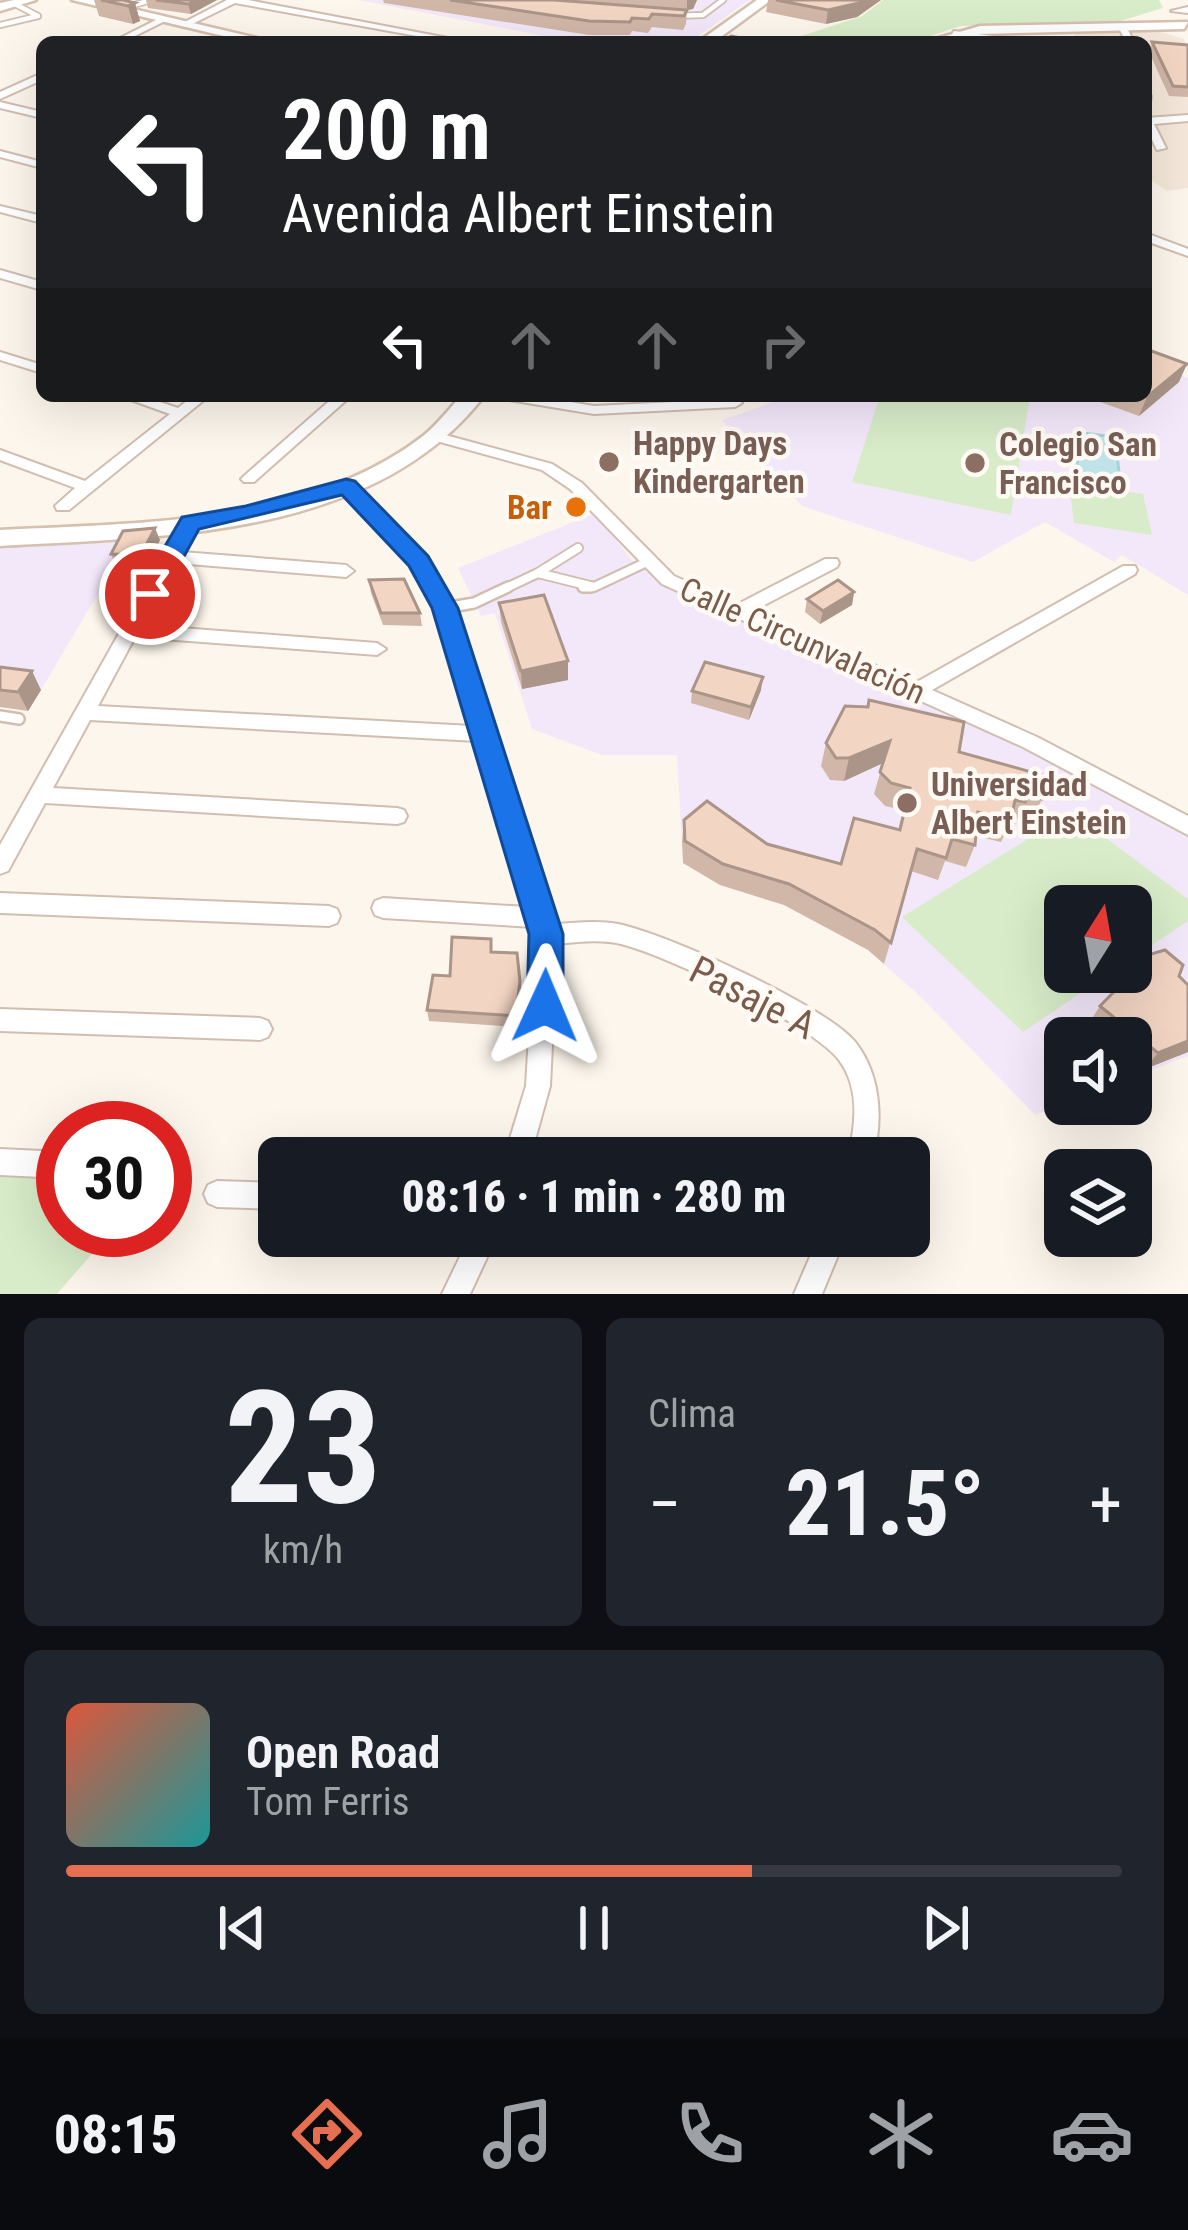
<!DOCTYPE html>
<html lang="es">
<head>
<meta charset="utf-8">
<style>
  :root { --surface:#171b24; --page:#20242c; --text:#f1f3f6; --muted:#9ea1a6; --line:#363941; --accent:#e76f51 }
  body { margin:0; font-family:"Roboto Condensed",sans-serif; background:var(--page); color:var(--text); height:100vh; display:flex; flex-direction:column; font-size:45px; white-space:nowrap }
  * { box-sizing:border-box; margin:0 }
  p { font-size:39px; color:var(--muted) }
  .icon { flex:none; width:66px; height:66px; fill:none; stroke:currentColor; stroke-width:2; stroke-linecap:round; stroke-linejoin:round }
  .map { position:relative; height:1294px; overflow:hidden }
  .details { display:flex; flex-direction:column; gap:24px; padding:24px; background:#0d0f14; flex:1 }
  .details>* { flex:none }
  .top-card { position:absolute; left:36px; top:36px; width:1116px; height:366px; border-radius:18px; box-shadow:0 12px 48px #0002; background:#202124; color:#fff; overflow:hidden }
  .needle { width:78px; rotate:11deg }
  .controls { position:absolute; left:1044px; top:885px; display:grid; gap:24px }
  .controls a { display:grid; place-items:center; width:108px; height:108px; border-radius:18px; background:var(--surface); box-shadow:0 12px 48px #0002; font-size:60px }
  .speed { position:absolute; left:36px; top:1101px; display:flex; gap:24px; font-size:60px; font-weight:700; text-align:center }
  .speed>* { display:grid; place-content:center; width:156px; height:156px; border-radius:50%; background:var(--surface); box-shadow:0 12px 48px #0002; line-height:1 }
  .speed .limit { border:18px solid #d22; background:#fff; color:#111 }
  .pin { position:absolute; display:grid; place-items:center; width:102px; height:102px; color:#fff; margin:-51px; border:6px solid #fff; border-radius:50%; box-shadow:0 3px 12px #0007 }
  .me { position:absolute; width:132px; margin:-66px; rotate:1deg; stroke-linejoin:round; filter:drop-shadow(0 0 9px #0008) }
  .turn { display:flex; align-items:center; gap:42px; height:252px; padding:0 48px; font-size:54px }
  .turn .icon { width:156px; height:156px; stroke-width:2.5 }
  .turn b { display:block; font-size:84px; line-height:102px }
  .lanes { display:flex; align-items:center; height:114px; padding:0 48px; background:#0003; justify-content:center; gap:60px; direction:ltr }
  .lanes .off { opacity:.35 }
  .big { font-size:90px; font-weight:800; line-height:1.1 }
  .details .card { flex:1; display:flex; flex-direction:column; justify-content:center; gap:18px; min-width:0; padding:0 42px; border-radius:18px; background:var(--page) }
  .details .dial { align-items:center; gap:0 }
  .dial b { font-size:156px; line-height:1 }
  .song { display:flex; align-items:center; gap:36px }
  .cover { width:144px; height:144px; border-radius:18px; background:linear-gradient(135deg,hsl(10 70% 55%),hsl(180 70% 35%)) }
  .played { height:12px; border-radius:6px; background:linear-gradient(90deg,var(--accent) 65%,var(--line) 65%) }
  .keys { display:flex; justify-content:space-around; direction:ltr }
  .heat { display:flex; justify-content:space-between; align-items:center; font-size:66px; direction:ltr }
  .details .tiles { flex:1; display:grid; gap:24px; grid-template-columns:1fr 1fr }
  .card:last-child { grid-column:span 2 }
  .trip { position:absolute; left:258px; top:1137px; width:672px; height:120px; border-radius:18px; background:var(--surface); box-shadow:0 12px 48px #0002; font-weight:800; line-height:120px; text-align:center }
  .menu { display:flex; height:192px; justify-content:space-around; align-items:center; background:#090b0e; color:var(--muted) }
  .menu .icon { width:84px; height:84px }
  .menu .current { color:var(--accent) }
  .menu b { font-size:54px; color:var(--text) }
  .map>svg:first-child { display:block }
  .residential { fill:#f5e8da }
  .education { fill:#f3e8fa; fill-rule:evenodd }
  .green { fill:#d8ecc9 }
  .water { fill:#bfe3e8; stroke:#a5d3da; stroke-width:3 }
  .lines { fill:none; stroke-linecap:round; stroke-linejoin:round }
  .lane-far2-casing { stroke:#d1beb0; stroke-width:8 }
  .lane-far1-casing { stroke:#d1beb0; stroke-width:12 }
  .lane-casing { stroke:#d1beb0; stroke-width:14 }
  .street-casing { stroke:#d1beb0; stroke-width:4 }
  .secondary-casing { stroke:#d6c0b0; stroke-width:5 }
  .lane-far2 { stroke:#fff; stroke-width:4.5 }
  .lane-far1 { stroke:#fff; stroke-width:8 }
  .lane { stroke:#fff; stroke-width:9 }
  .street { fill:#fff; fill-rule:evenodd }
  .secondary { fill:#fff; fill-rule:evenodd }
  .wall { fill:#d1b7a8 }
  .shaded-wall { fill:#aa9588 }
  .building { fill:#f3d5c3; stroke:#aa9588; stroke-width:3 }
  .route { fill:#1a73e8; stroke:#114b97; stroke-width:3 }
  .education-dot { fill:#8d6e63; stroke:#fffaf3; stroke-width:4.5 }
  .food-dot { fill:#e8710a; stroke:#fffaf3; stroke-width:4.5 }
  .labels { text-anchor:middle; stroke-width:9; stroke-linejoin:round; paint-order:stroke }
  .education-label { font-size:33px; font-weight:bold; fill:#785e54; stroke:#fffaf3; text-anchor:start }
  .food-label { font-size:33px; font-weight:bold; fill:#c56008; stroke:#fffaf3; text-anchor:end }
  .street-label { font-size:33px; fill:#7a5c4d; stroke:#fffaf3 }
  .near-street-label { font-size:39px; fill:#7a5c4d; stroke:#fffaf3 }
</style>
</head>
<body>
<div class="map">
<svg width="1188" height="1294" viewBox="0 0 1188 1294">
  <rect width="100%" height="100%" fill="#fdf6ec"/>
  <path class="residential" d="M1151,29L1184,39L1188,50V188L1167,191L1146,177V42H1076L1074,31Z"/>
  <path class="education" d="M358,0H750L689,42H576Z
    M1146,362L1188,378V595L1122,555L1114,562L1045,522L973,562L802,506L722,420L791,396H1146Z
    M596,513L630,558L660,582L1080,773L1188,833V1056L1131,1078V1038H1065V1103L1035,1115L921,997L868,950L784,905L720,885L683,863L677,755H602L532,729L495,613L481,616L458,568ZM1065,906H1131V972H1065Z
    M131,538L41,690L0,685V544Z"/>
  <path class="green" d="M883,0H1159L1163,8L1120,21L960,26L913,42H783L862,16Z
    M880,396H1030L1011,515L852,482Z
    M1069,484L1143,494L1152,535L1074,523Z
    M1071,812L1188,899V921L1131,959V906H1065V972H1112L1023,1032L902,917Z
    M0,1170L63,1173V1230H113L57,1294H0Z"/>
  <path class="water" d="M1075,432L1115,437L1120,481L1078,475Z"/>
  <g class="lines">
    <g class="lane-far2-casing">
      <path id="lane-far2" d="M127,7L151,0
        M674,16L703,15L723,0
        M0,25L38,16L15,4"/>
    </g>
    <g class="lane-far1-casing">
      <path id="lane-far1" d="M538,573L578,548
        M502,590L538,573L594,587L647,562"/>
    </g>
    <g class="lane-casing">
      <path id="lane" d="M583,587H591
        M445,608L474,603L508,587
        M0,716L19,719"/>
    </g>
    <g class="street-casing">
      <path id="street" d="M227,0H248L469,42H450L235,3L186,27L179,25Z
        M1188,7V13L1171,11Z
        M158,19L165,21L123,42H112Z
        M1123,25L1126,26L1134,42H1126L1119,28Z
        M954,31L1016,39L1020,42L951,36Z
        M42,73V80L0,99V92Z
        M1146,93L1151,96L1150,102L1146,103Z
        M0,102L42,112V118L0,108Z
        M1188,115V121L1154,124L1166,148L1157,150L1146,127V118Z
        M0,151L42,162V168L0,157Z
        M0,206L42,216V223L0,212Z
        M1146,233L1188,249V256L1146,241Z
        M0,270L42,282V290L0,278Z
        M0,352L42,365V373L0,360Z
        M120,396H142L178,408L193,396H209L69,510H57L55,506L75,488L0,460V450L85,481L170,414Z
        M335,396H351L254,482H244L241,479L244,476Z
        M502,396H535L594,406L735,399L742,403L735,407L594,414L509,400Z
        M438,433L552,464L582,483L674,576L738,604L825,559H837L839,563L837,567L753,611L915,683L1123,566H1135L1137,570L1135,574L932,690L1037,737L1188,816V835L1023,747L662,584L570,489L542,470L433,440L431,437Z
        M346,481L352,483L435,569L454,608L554,924C575,923 597,920 618,924C667,934 827,1006 856,1043C881,1076 883,1120 873,1158H847C856,1127 860,1088 839,1060C813,1025 666,955 621,944C600,939 578,942 557,944L550,1086L530,1158H504L526,1086L535,934L533,927L383,918L375,915L372,908L375,901L383,898L527,907L477,741L90,720L53,788L397,808L404,810L407,816L404,822L397,824L45,803L8,871L0,874V845L184,518L190,517L198,522L182,552L346,565L354,571L346,577L176,563L142,625L377,643L386,649L377,655L135,637L98,706L472,726L436,608L422,576L340,489L338,486L340,483Z
        M0,893L329,906L337,909L340,916L337,923L329,926L0,913Z
        M0,1009L260,1018L268,1021L272,1029L268,1037L260,1040L0,1031Z
        M0,1149L63,1152V1178L0,1175Z
        M217,1181L279,1183V1209L217,1207L208,1203L204,1194L208,1185Z
        M470,1236H497L470,1294H442Z
        M819,1236H846L822,1294H794Z"/>
    </g>
    <g class="secondary-casing">
      <path id="secondary" d="M14,0H36L0,11V3Z
        M72,0H95L274,42H249Z
        M757,0H771L714,42H698Z
        M1188,22L1184,29L980,34L925,42L980,26Z
        M461,396H484C374,538 163,537 0,546V530C139,523 308,525 423,436C437,425 449,409 461,396Z"/>
    </g>
    <use href="#lane-far2" class="lane-far2"/>
    <use href="#lane-far1" class="lane-far1"/>
    <use href="#lane" class="lane"/>
    <use href="#street" class="street"/>
    <use href="#secondary" class="secondary"/>
  </g>
  <path class="wall" d="M94,0H128L125,1L135,3L140,21L133,24L99,16Z
    M146,0H217L191,14L148,8Z
    M383,0H697L693,9L687,10L686,24L683,30L652,27L648,33L632,31L630,35H589L384,3Z
    M768,0H881L857,17L826,24L766,12Z
    M1152,42L1188,45V97L1169,96L1149,52Z
    M1179,382L1139,416L1084,396H1146Z
    M160,540L146,568L116,566L111,554Z
    M369,580L420,613L422,626L383,625L371,593Z
    M854,592L852,605L820,624L805,612L807,599Z
    M499,603L568,661V680L522,689L501,622Z
    M0,667L41,690L28,711L0,707Z
    M761,690L749,720L691,703L692,691Z
    M826,743L959,752L1042,799L1032,821L1018,817L1015,824L1010,823L1001,842L976,836L975,845L966,867L945,861L938,880L911,871L884,964L868,950L784,905L720,885L683,863L682,841L684,820L841,864L898,830L903,810L885,806L874,794L883,763L844,781L830,780L821,766Z
    M493,952L522,992L517,1027L429,1021L427,1010L450,976Z
    M1179,976L1188,1052L1145,1069L1131,1057V1038H1108L1089,1023L1100,1006Z"/>
  <path class="shaded-wall" d="M197,0H217L191,14L188,4Z
    M687,0H697L693,9L687,10Z
    M864,0H881L857,17L826,24L828,10Z
    M135,3L140,21L133,24L128,6Z
    M1187,364L1179,382L1139,416L1147,397Z
    M155,528L160,540L146,568L141,555Z
    M854,592L852,605L820,624L823,611Z
    M568,661V680L522,689L521,671Z
    M32,671L41,690L28,711L18,692Z
    M763,677L761,690L749,720L751,707Z
    M890,741L883,763L844,781L849,758Z
    M520,981L522,992L517,1027L516,1016Z
    M1188,1041V1052L1145,1069L1158,1053Z"/>
  <path class="building" d="M101,0H123L135,3L128,6Z
    M156,0H197L188,4Z
    M450,0H554L687,10L684,16L652,14L649,19L632,18L630,22L589,21Z
    M776,0H864L859,3L828,10Z
    M731,36L761,42H722Z
    M1152,42L1188,45V87L1173,86Z
    M1146,349L1187,364L1147,397L1143,396H1146Z
    M155,528L141,555L111,554L123,531Z
    M404,579L420,613H381L369,580Z
    M838,580L854,592L823,611L807,599Z
    M544,595L568,661L521,671L499,603Z
    M705,662L763,677L751,707L692,691Z
    M0,667L32,671L18,692L0,690Z
    M869,700L964,722L959,752L1046,776L1042,799L1026,795L1025,802L1015,800L1011,820L978,812L975,845L952,839L946,858L917,849L891,943L875,930L789,884L723,864L685,841L684,820L707,801L767,844L841,864L854,818L900,830L910,788L891,783L880,772L890,741L849,758H836L826,743L845,706L868,707Z
    M452,937L491,939V952L517,953L520,981L516,1016L427,1010L433,975L450,976Z
    M1165,950L1183,965L1179,976L1188,985V1041L1158,1053L1100,1006L1151,954Z"/>
  <path class="route" d="M346,479L355,481L428,556L458,608L563,934V1006L558,1017L545,1022L533,1017L527,1006L529,934L432,608L409,566L342,495L199,529L160,600L150,603L137,594L182,517L246,506Z"/>
  <g class="education-dot">
    <circle cx="609" cy="462" r="12"/>
    <circle cx="975" cy="463" r="12"/>
    <circle cx="907" cy="803" r="12"/>
  </g>
  <circle class="food-dot" cx="576" cy="507" r="12"/>
  <g class="labels">
    <g class="education-label">
      <text x="633" y="455">Happy Days<tspan x="633" dy="38">Kindergarten</tspan></text>
      <text x="999" y="456">Colegio San<tspan x="999" dy="38">Francisco</tspan></text>
      <text x="931" y="796">Universidad<tspan x="931" dy="38">Albert Einstein</tspan></text>
    </g>
    <g class="food-label">
      <text x="552" y="519">Bar</text>
    </g>
    <g class="street-label">
      <text transform="translate(803 640) rotate(24)" y="12">Calle Circunvalación</text>
    </g>
    <g class="near-street-label">
      <text transform="translate(753 997) rotate(27)" y="14">Pasaje A</text>
    </g>
  </g>
</svg>
<div class="controls">
<a><svg class="needle" viewBox="-14 -14 28 28"><path d="M0-13l5 13h-10z" fill="#e53935"/><path d="M0 13l5-13h-10z" fill="#9ea1a6"/></svg></a>
<a><svg class="icon" aria-label="sound" viewBox="0 0 24 24"><path d="M4 9h4l5-4v14l-5-4H4zM17 9q2 3 0 6"/></svg></a>
<a><svg class="icon" aria-label="layers" viewBox="0 0 24 24"><path d="M12 4l9 5-9 5-9-5zM3 14l9 5 9-5"/></svg></a>
</div>
<div class="speed"><div class="limit">30</div></div>
<div class="pin" style="left:150px;top:594px;background:#d93025"><svg class="icon" aria-label="arrive" viewBox="0 0 24 24"><path d="M6 21V4h12l-3 4 3 4H6"/></svg></div>
<svg class="me" style="left:545px;top:1006px" viewBox="-20 -20 40 40"><path d="M0-17L14 15 0 8-14 15z" fill="#1a73e8" stroke="#fff" stroke-width="4"/></svg>
<div class="trip">08:16 · 1 min · 280 m</div>
<div class="top-card">
<div class="turn"><svg class="icon" aria-label="left" viewBox="0 0 24 24"><path d="M17 20v-9H6M10 6l-5 5 5 5"/></svg><div><b>200 m</b>Avenida Albert Einstein</div></div>
<div class="lanes"><svg class="icon" aria-label="left" viewBox="0 0 24 24"><path d="M17 20v-9H6M10 6l-5 5 5 5"/></svg><svg class="icon off" aria-label="ahead" viewBox="0 0 24 24"><path d="M12 20V5M6 11l6-6 6 6"/></svg><svg class="icon off" aria-label="ahead" viewBox="0 0 24 24"><path d="M12 20V5M6 11l6-6 6 6"/></svg><svg class="icon off" aria-label="right" viewBox="0 0 24 24"><path d="M7 20v-9h11M14 6l5 5-5 5"/></svg></div>
</div>
</div>
<section class="details">
<div class="tiles">
<div class="card dial"><b>23</b><p>km/h</p></div>
<div class="card"><p>Clima</p>
<div class="heat"><a>−</a><b class="big">21.5°</b><a>+</a></div>
</div>
<div class="card">
<div class="song"><i class="cover"></i><div><b>Open Road</b><p>Tom Ferris</p></div></div>
<div class="played"></div>
<div class="keys"><svg class="icon" aria-label="previous" viewBox="0 0 24 24"><path d="M18 5L8 12l10 7zM5 5v14"/></svg><svg class="icon" aria-label="pause" viewBox="0 0 24 24"><path d="M8 5v14M16 5v14"/></svg><svg class="icon" aria-label="next" viewBox="0 0 24 24"><path d="M6 5l10 7-10 7zM19 5v14"/></svg></div>
</div>
</div>
</section>
<nav class="menu">
<b>08:15</b>
<svg class="icon current" aria-label="directions" viewBox="0 0 24 24"><path d="M12 3l9 9-9 9-9-9zM9 14v-3h6M13 9l2 2-2 2"/></svg>
<svg class="icon" aria-label="music" viewBox="0 0 24 24"><path d="M9 18V5l10-2v13"/><circle cx="6" cy="18" r="3"/><circle cx="16" cy="16" r="3"/></svg>
<svg class="icon" aria-label="phone" viewBox="0 0 24 24"><path d="M5 4h4l2 5-3 2q2 4 5 5l2-3 5 2v4C11 20 4 13 5 4z"/></svg>
<svg class="icon" aria-label="climate" viewBox="0 0 24 24"><path d="M12 3v18M4 7l16 10M4 17L20 7"/></svg>
<svg class="icon" aria-label="car" viewBox="0 0 24 24"><path d="M5 17H2v-5l4-1 3-4h7l3 4 3 1v5h-3M9 17h6M6 11h13"/><circle cx="7" cy="17" r="2"/><circle cx="17" cy="17" r="2"/></svg>
</nav>
</body>
</html>
